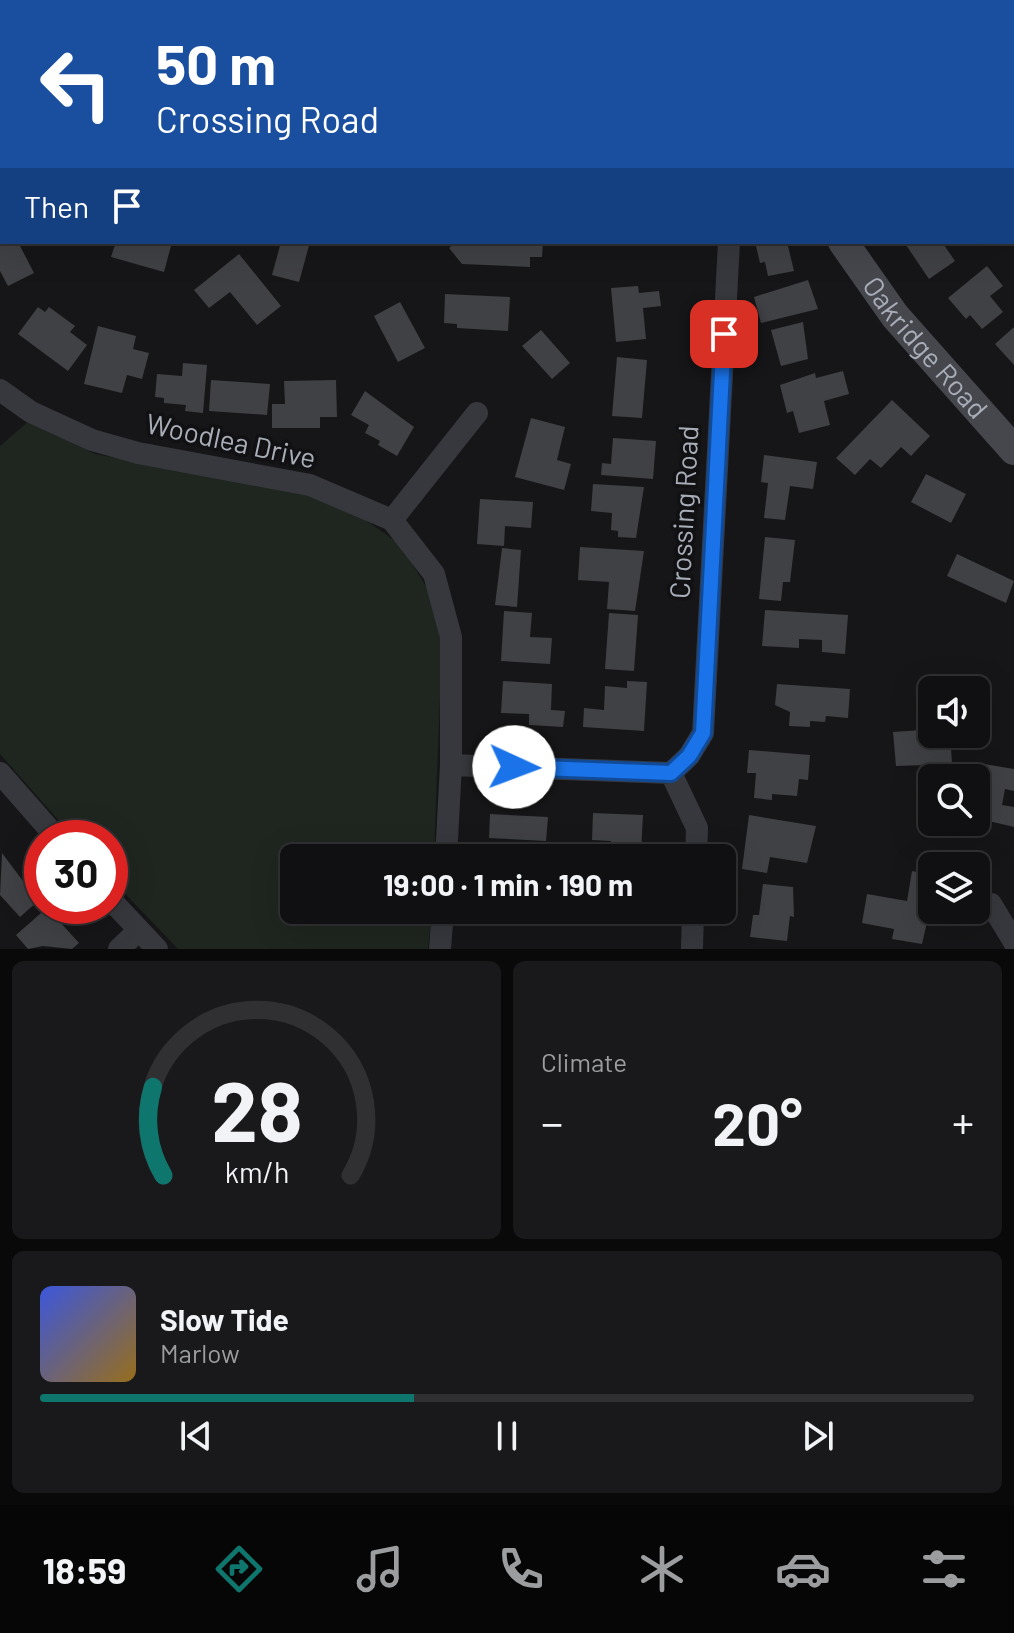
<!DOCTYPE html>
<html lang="en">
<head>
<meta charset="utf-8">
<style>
  :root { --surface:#101012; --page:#19191b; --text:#f1f3f6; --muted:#9c9d9f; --line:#303032; --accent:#0f766e }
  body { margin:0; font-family:Barlow,sans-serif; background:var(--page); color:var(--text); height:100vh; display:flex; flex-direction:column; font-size:30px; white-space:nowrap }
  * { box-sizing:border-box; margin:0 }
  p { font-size:26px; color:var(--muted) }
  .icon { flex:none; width:44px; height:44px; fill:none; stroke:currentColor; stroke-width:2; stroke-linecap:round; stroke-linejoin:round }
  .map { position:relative; height:949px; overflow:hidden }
  .panel { display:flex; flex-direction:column; gap:12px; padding:12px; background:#09090a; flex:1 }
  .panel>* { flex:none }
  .banner { position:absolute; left:0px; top:0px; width:1014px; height:244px; box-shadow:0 8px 32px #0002,0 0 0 2px var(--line); background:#1a4fa0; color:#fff; overflow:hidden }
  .tools { position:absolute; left:918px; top:676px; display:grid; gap:16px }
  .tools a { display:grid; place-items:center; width:72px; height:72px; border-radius:12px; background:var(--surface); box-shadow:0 8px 32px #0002,0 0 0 2px var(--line); font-size:40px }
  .speed { position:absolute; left:24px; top:820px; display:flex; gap:16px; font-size:40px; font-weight:700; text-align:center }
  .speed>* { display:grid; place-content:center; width:104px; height:104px; border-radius:50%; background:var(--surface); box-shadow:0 8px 32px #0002,0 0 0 2px var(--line); line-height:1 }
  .speed .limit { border:12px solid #d22; background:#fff; color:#111 }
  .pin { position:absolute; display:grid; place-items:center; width:68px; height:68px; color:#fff; margin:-34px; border-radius:16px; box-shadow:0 4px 12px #0006 }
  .me { position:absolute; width:88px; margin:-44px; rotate:92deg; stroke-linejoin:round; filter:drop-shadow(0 0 6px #0008) }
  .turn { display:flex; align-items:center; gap:28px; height:168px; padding:0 24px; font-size:36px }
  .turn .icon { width:104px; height:104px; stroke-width:2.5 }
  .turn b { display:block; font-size:56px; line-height:68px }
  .then { display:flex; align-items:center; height:76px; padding:0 24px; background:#0003; gap:16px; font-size:30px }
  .big { font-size:60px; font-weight:700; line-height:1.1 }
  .panel .tile { flex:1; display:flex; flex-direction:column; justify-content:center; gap:12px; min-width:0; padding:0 28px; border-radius:12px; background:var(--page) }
  .panel .dial { align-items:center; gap:0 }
  .dial svg { height:208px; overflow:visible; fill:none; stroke:var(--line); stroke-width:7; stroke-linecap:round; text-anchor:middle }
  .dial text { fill:var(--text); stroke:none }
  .song { display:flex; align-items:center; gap:24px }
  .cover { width:96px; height:96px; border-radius:12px; background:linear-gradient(135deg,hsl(230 70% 55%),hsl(40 70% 35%)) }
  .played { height:8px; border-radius:4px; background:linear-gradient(90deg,var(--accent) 40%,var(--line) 40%) }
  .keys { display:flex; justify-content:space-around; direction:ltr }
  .heat { display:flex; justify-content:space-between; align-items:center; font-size:44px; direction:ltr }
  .panel .tiles { flex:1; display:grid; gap:12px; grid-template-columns:1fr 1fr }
  .tile:last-child { grid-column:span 2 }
  .trip { position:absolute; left:280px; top:844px; width:456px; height:80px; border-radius:12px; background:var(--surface); box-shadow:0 8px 32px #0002,0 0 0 2px var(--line); font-weight:700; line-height:80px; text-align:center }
  .tabs { display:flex; height:128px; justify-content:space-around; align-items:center; background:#060607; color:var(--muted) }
  .tabs .icon { width:56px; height:56px }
  .tabs .active { color:var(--accent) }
  .tabs b { font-size:36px; color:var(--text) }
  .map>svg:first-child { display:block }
  .green { fill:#1e261f }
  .building { fill:#404145 }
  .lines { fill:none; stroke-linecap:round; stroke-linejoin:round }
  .street { stroke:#37383d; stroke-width:22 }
  .secondary { stroke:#45474d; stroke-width:30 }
  .route-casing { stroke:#114b97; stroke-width:20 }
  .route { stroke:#1a73e8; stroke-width:14 }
  .labels { text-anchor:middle; stroke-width:7; stroke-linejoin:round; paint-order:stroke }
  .street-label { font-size:28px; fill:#a8adb8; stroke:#111113 }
</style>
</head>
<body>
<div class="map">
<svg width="1014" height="949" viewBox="0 0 1014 949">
  <rect width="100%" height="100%" fill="#161618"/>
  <path class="green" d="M29,421L95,454L305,494L350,509L401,545L430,593L442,641L434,858H294V910H432L428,949H178L110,878V838H74L0,754V446Z"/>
  <path class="building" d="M0,242H18L34,273L8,286L0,271Z
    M116,242H172L164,272L111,257Z
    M281,242H310L299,282L272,275Z
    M456,242H477L479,246L480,242H543L542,257H530V267L462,264L449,248Z
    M755,242H787L794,271L768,276L765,262L760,263Z
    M904,242H942L955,261L929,279Z
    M239,254L281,306L257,325L230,292L209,308L194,290Z
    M987,266L1003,286L990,296L1003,312L982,329L970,315L966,319L948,298Z
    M808,280L818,309L761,323L754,297Z
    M638,286L639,293L659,291L661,306L643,308L646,339L616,342L611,288Z
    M445,294L510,297L508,331L457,328V324L444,323Z
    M400,302L425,348L398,362L374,316Z
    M38,307L45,312L49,307L75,326L70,332L87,345L68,371L18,334Z
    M803,322L808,359L781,366L771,330Z
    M98,326L136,336L133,349L149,353L142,379L127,375L122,393L84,384Z
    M1014,327V365L995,344Z
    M541,330L570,363L552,379L522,346Z
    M617,357L647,360L642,418L612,416Z
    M183,363L207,365L203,413L185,411L186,405L164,403V398L155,397L157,374L182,376Z
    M843,371L849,394L824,401L830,425L799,433L793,411L787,413L780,385L815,373L816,378Z
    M211,380L270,384L267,415L209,411Z
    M336,380L337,417H320V428H272V404H285L284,381Z
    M365,391L414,427L397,456L378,445L380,441L365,433L369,425L351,415Z
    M892,400L930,436L911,456L901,447L881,468L870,459L855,475L836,458Z
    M531,418L565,427L557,460L571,464L564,490L515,477Z
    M613,438L656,441L653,479L601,475L602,463L611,464Z
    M764,455L817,462L813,489L790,486L785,520L764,518L768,483L761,482Z
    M926,474L966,494L951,523L911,502Z
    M593,484L644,487L636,538L618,537V531L611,530L612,513L591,511Z
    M480,499L533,502L531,528L505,526L504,546L477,544Z
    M765,537L795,540L790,582H783L781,601L759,599Z
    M580,547L644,551L635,611L607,609L609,582L578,580Z
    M502,548L521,550L517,607L495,605Z
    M957,554L1014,581L1006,603L947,576Z
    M765,610L848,615L845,654L822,652V640L799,639V648L762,646Z
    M504,611L532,613L530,637L552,638L550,664L501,661Z
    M609,613L638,615L634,671L605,669Z
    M503,681L552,684L551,710L565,711L563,727L529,725V714L501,713Z
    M627,681L647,682L644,731L583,727L584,708L604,710L605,686L627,688Z
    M777,684L850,689L848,718L826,716L825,722L810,721V727L789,726L790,712L775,705Z
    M932,716V734H950L953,777L927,779L926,765L896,766L893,732L922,730L921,717Z
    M749,750L810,755L808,780L799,779L797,796L772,794V800L754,798L756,773H747Z
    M984,764L1014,769V791L1005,789L1002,805L1014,807V827L976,818Z
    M593,813L643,815L641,852L611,851V841L592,840Z
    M490,814L548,817L546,841L489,838Z
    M749,815L816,826L807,863L770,857L767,873L742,869Z
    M2,853L38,901L20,917L0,895Z
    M912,871L932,875V901L922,944L892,939L894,929L862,923L867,894L907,901Z
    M763,884L793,887L794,917L790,916L787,941L750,937L753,915H759Z
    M49,906H54L64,918L60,922L79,943L72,949L43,946L28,949L16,935Z
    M493,910H522V921L492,920Z"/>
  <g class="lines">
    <path class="street" d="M0,165L2,164
      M0,390L31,412L92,440L138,453L310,485L392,520L434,574L451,637V765L446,858
      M392,520L477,413
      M451,765L671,773L689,756L703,733L729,242
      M0,773L57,838
      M671,773L697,828L696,858
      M110,899L157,949
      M991,904L1014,942
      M119,949L138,931
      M440,949L443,910
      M692,949L693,910"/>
    <g class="secondary">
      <path d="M681,0L683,2"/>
      <path id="s1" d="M843,242L895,316L1014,450"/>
    </g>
  </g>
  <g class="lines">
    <g class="route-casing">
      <path id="route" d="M514,767L671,773L689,756L703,733L724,334"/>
    </g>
    <use href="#route" class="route"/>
  </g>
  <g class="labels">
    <g class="street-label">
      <text dy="10" stroke="none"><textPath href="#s1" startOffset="134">Oakridge Road</textPath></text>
      <text transform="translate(231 441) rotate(12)" y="10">Woodlea Drive</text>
      <text transform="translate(684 512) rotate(-87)" y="10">Crossing Road</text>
    </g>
  </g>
</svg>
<div class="tools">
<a><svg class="icon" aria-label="sound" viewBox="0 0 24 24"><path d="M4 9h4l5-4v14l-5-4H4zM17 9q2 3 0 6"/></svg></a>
<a><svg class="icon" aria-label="search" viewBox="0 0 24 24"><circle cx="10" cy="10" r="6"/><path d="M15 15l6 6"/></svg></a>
<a><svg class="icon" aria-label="layers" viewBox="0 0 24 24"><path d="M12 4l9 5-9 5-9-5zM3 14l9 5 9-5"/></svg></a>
</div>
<div class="speed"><div class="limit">30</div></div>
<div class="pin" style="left:724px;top:334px;background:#d93025"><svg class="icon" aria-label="arrive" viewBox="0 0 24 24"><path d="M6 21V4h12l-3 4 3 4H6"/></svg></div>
<svg class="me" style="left:514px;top:767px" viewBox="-20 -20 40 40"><circle r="19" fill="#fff"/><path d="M0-13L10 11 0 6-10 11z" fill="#1a73e8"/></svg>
<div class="trip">19:00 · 1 min · 190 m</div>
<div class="banner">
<div class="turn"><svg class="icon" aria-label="left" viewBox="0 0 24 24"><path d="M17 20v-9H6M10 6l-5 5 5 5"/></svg><div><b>50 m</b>Crossing Road</div></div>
<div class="then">Then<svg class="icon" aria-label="arrive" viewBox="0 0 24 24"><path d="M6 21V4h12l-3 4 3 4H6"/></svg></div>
</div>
</div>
<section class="panel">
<div class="tiles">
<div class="tile dial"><svg viewBox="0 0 100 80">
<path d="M14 69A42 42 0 1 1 86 69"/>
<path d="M14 69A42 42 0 0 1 10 35" stroke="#0f766e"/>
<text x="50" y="56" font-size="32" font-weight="700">28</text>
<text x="50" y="72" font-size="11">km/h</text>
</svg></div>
<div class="tile"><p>Climate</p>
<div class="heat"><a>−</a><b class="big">20°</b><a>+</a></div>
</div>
<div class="tile">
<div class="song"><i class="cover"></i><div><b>Slow Tide</b><p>Marlow</p></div></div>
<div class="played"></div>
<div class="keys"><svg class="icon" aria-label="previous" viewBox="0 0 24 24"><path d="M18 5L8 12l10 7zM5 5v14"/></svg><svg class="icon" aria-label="pause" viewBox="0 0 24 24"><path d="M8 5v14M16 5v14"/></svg><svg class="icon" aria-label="next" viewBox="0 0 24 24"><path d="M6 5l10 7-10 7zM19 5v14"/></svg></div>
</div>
</div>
</section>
<nav class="tabs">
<b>18:59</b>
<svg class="icon active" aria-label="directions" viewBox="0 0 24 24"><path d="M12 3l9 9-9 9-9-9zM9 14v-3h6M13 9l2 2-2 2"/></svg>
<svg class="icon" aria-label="music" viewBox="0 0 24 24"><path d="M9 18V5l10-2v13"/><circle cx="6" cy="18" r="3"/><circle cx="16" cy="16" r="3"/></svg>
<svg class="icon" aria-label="phone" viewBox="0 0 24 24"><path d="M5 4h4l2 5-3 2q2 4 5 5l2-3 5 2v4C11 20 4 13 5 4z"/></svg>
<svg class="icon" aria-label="climate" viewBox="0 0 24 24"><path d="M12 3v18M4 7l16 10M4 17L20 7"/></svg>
<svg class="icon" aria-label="car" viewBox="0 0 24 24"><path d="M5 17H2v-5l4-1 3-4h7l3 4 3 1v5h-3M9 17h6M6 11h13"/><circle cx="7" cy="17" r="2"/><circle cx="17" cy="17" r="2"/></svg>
<svg class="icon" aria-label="filters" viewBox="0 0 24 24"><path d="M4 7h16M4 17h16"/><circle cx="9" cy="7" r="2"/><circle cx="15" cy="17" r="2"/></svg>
</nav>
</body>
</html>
